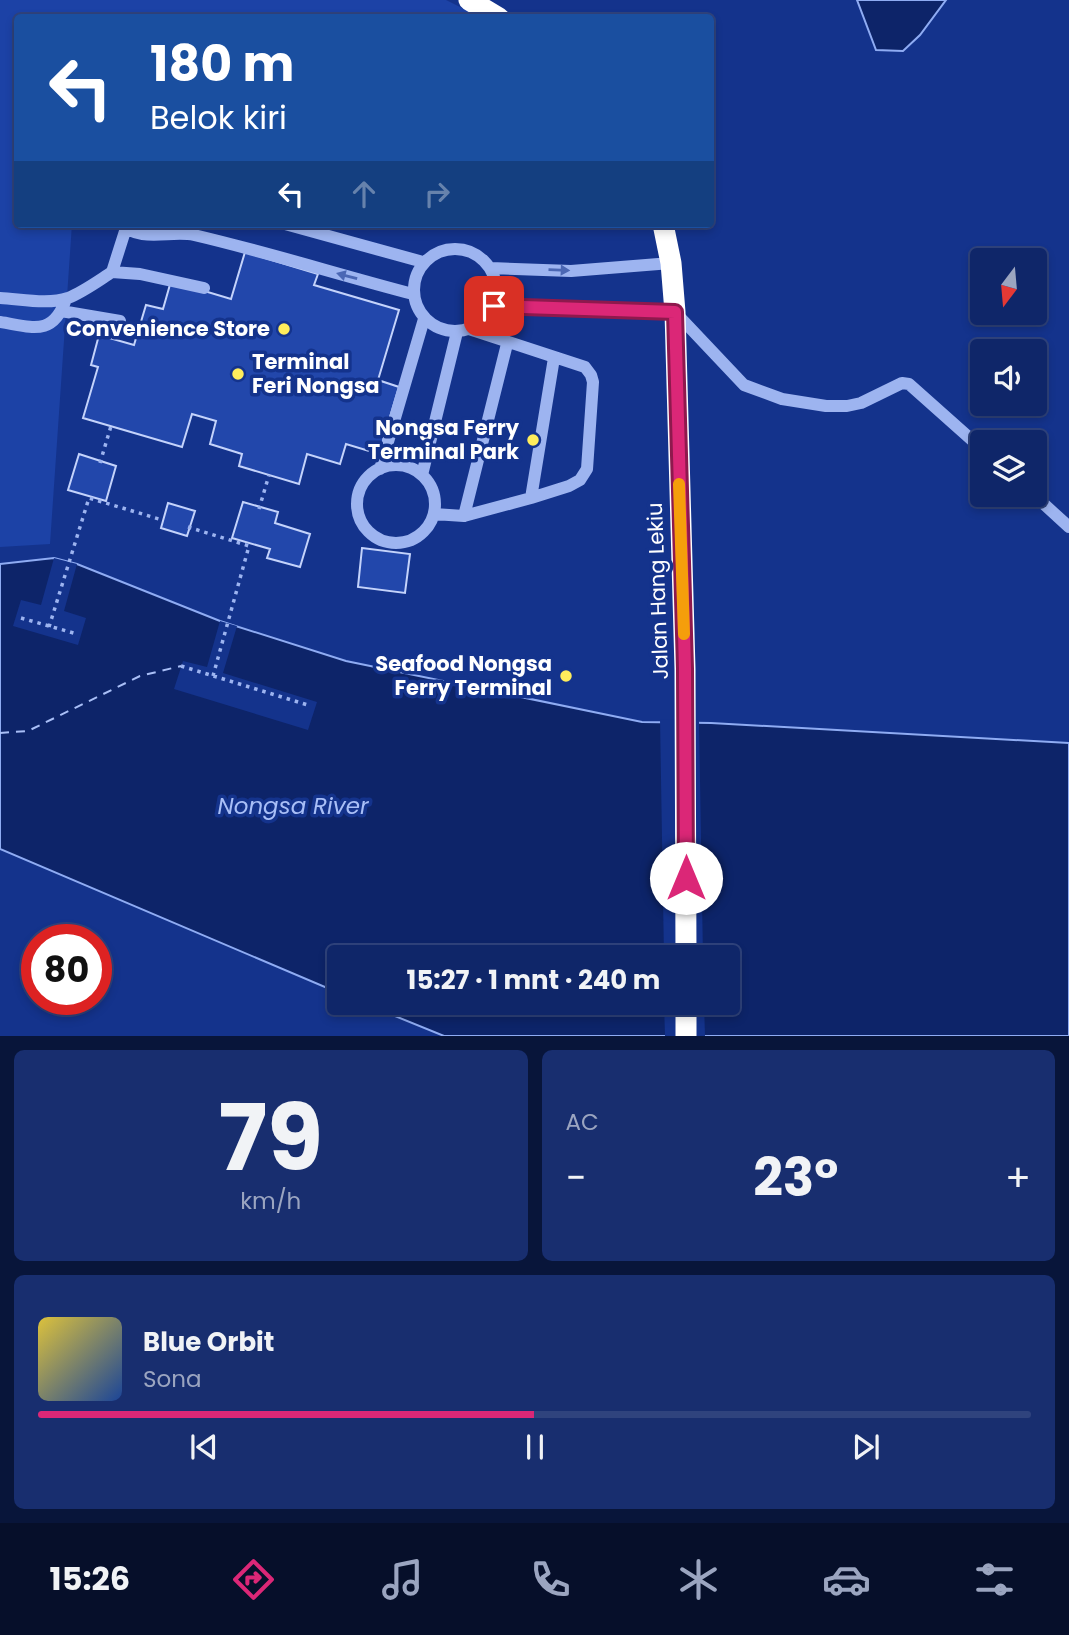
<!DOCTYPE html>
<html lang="id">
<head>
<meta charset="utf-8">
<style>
  :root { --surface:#0f2669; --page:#182e6f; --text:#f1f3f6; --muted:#9ba5c0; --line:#2f437d; --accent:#db2777 }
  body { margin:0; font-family:Poppins,sans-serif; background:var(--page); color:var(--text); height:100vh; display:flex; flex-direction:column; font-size:26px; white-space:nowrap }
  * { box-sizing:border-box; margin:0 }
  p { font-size:23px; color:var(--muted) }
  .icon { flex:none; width:38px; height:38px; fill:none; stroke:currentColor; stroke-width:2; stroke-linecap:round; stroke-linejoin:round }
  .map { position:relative; height:1036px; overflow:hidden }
  .panel { display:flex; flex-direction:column; gap:14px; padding:14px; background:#08153a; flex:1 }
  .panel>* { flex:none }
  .top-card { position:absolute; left:14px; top:14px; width:700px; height:214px; border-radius:7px; box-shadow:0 4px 10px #0003,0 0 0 2px var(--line); background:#1a4fa0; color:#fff; overflow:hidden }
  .needle { width:46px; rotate:196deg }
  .controls { position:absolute; left:970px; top:248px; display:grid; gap:14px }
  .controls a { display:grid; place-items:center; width:77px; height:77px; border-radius:7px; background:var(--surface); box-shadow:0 4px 10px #0003,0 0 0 2px var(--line); font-size:35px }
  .speed { position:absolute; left:21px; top:924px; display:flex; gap:14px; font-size:35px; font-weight:700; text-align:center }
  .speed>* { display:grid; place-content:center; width:91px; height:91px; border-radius:50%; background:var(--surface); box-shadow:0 4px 10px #0003,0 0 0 2px var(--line); line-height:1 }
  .speed .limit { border:10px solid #d22; background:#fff; color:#111 }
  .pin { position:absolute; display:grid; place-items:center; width:60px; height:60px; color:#fff; margin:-30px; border-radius:14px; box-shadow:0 4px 10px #0006 }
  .me { position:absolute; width:77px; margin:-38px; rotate:0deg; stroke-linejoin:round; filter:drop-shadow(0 0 5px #0008) }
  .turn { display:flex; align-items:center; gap:24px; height:147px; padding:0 21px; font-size:32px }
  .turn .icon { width:91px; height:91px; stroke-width:2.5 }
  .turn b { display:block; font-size:49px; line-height:60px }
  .lanes { display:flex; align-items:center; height:66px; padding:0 21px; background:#0003; justify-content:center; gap:35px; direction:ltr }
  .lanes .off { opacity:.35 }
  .big { font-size:52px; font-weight:700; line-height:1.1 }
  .panel .widget { flex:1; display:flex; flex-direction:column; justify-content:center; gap:10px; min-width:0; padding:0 24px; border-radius:10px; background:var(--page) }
  .panel .dial { align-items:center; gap:0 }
  .dial b { font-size:91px; line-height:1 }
  .song { display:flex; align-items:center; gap:21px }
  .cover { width:84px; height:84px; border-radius:10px; background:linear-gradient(135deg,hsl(50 70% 55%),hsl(220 70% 35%)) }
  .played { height:7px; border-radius:4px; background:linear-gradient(90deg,var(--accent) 50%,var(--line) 50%) }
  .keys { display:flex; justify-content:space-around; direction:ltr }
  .heat { display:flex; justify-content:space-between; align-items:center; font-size:38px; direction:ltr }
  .panel .tiles { flex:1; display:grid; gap:14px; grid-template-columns:1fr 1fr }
  .widget:last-child { grid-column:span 2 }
  .trip { position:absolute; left:327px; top:945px; width:413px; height:70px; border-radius:7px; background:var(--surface); box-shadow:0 4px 10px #0003,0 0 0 2px var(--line); font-weight:700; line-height:70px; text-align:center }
  .tab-bar { display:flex; height:112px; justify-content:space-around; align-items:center; background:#060f2a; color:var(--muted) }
  .tab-bar .icon { width:49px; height:49px }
  .tab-bar .active { color:var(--accent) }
  .tab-bar b { font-size:32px; color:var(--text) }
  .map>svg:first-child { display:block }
  .green { fill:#1c42a6 }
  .water { fill:#0d2469; stroke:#8facf3; stroke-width:2 }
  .pier { fill:#14338c }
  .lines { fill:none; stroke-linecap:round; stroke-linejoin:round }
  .ferry { stroke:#a9bff7; stroke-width:2; stroke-dasharray:9 7; stroke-linecap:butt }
  .building { fill:#2247ab; stroke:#c4d3fb; stroke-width:2 }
  .path { stroke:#9db4f0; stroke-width:3.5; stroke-dasharray:3.5 5; stroke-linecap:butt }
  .minor { stroke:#9db4f0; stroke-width:12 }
  .highway { stroke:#fff; stroke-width:21 }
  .oneway { fill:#4b67b4 }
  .route-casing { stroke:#8e194d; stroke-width:18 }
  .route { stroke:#db2777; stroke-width:12 }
  .slow { stroke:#f59e0b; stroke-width:12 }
  .poi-dot { fill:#ffed5c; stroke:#14338c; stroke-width:2.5 }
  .labels { text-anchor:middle; stroke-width:7; stroke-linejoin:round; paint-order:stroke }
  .poi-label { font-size:21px; font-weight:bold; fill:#fff; stroke:#14338c; text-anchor:end }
  .street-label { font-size:21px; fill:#fff; stroke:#14338c }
  .water-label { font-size:23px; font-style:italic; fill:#a9bff7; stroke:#14338c }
</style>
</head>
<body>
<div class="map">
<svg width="1069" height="1037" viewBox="0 0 1069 1037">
  <rect width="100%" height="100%" fill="#14338c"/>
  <path class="green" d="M0,0H446L480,17L18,18V224H72L50,544L0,547Z"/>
  <path class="water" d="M857,0H946L920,35L903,51L876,50Z
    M54,558L77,564L220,621L346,661L642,722L711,723L1069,743V1036H444L363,1003H728V957H340L339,993L0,849V564Z"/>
  <path class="pier" d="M54,558L77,564L64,611L86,618L78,645L13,626L21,600L41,605Z
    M220,621L237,626L223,673L317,702L308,730L174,689L183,661L207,667Z
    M660,719L699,720L703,957H664Z
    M664,1003H704L705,1036H665Z"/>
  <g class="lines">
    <path class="ferry" d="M0,733L28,731L140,676L181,666"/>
  </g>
  <path class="building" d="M245,252L318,274L314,285L399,310L378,380L399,387L379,454L346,444L340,464L307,454L299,484L239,466L242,454L210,444L216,421L192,414L182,447L83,418L98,367L91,365L99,335L134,345L146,305L163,309L171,281L231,299Z
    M79,454L116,466L106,501L68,490Z
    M243,502L278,512L275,523L310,534L300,567L267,558L270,549L232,538Z
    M168,503L195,511L187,536L161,528Z
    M362,548L410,554L405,593L358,587Z"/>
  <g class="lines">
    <path class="path" d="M100,463L111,426
      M259,509L269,475
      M188,527L249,546L213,676
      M21,618L77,634
      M49,627L89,498L159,519
      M181,666L311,706"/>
    <path class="minor" d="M122,224C139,243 172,230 194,235C267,252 340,275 413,294
      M285,224L423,262
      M414 290a41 41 0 1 1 82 0a41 41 0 1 1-82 0Z
      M491,268L571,271L671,263
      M112,272L140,274L204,288
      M0,298C21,299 48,305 68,298C83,292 98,281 112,272L126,228
      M494,306L675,312L744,385L782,399L826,406H847L861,403L902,383L909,384L982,449
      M61,311L120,321
      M0,322C32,327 53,337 66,299
      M357 504a39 39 0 1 1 78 0a39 39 0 1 1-78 0Z
      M380,469L424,319
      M422,475L457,332
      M1034,495L1069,527
      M531,498L554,358
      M434,514L464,516L531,498L569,486L580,480L587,469L593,382L591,375L585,367L469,329
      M464,516L507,344"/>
    <path class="highway" d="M469,0L499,18
      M663,224L671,263L675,312L685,669L686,957
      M686,1003V1037"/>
  </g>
  <defs><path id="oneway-solid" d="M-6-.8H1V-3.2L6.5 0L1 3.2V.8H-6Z" transform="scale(1.75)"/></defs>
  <g class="oneway">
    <use href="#oneway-solid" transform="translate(559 270) rotate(2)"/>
    <use href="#oneway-solid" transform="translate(347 276) rotate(-165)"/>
  </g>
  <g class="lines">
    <g class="route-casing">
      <path id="route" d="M494,306L675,312L685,669L686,878"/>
    </g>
    <use href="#route" class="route"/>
    <path class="slow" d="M679,484L684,634"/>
  </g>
  <g class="poi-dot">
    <circle cx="284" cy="329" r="7"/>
    <circle cx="238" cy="374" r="7"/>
    <circle cx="533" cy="440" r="7"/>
    <circle cx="566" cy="676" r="7"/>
  </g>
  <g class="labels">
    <g class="poi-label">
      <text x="270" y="336">Convenience Store</text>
      <text x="252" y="369" text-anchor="start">Terminal<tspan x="252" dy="24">Feri Nongsa</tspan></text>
      <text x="519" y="435">Nongsa Ferry<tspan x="519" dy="24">Terminal Park</tspan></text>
      <text x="552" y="671">Seafood Nongsa<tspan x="552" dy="24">Ferry Terminal</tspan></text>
    </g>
    <g class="street-label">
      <text transform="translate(658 591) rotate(-92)" y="7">Jalan Hang Lekiu</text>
    </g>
    <g class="water-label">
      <text x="293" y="814">Nongsa River</text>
    </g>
  </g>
</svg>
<div class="controls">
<a><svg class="needle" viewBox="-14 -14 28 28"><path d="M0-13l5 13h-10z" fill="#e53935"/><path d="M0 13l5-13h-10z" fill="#9ba5c0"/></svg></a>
<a><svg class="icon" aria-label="sound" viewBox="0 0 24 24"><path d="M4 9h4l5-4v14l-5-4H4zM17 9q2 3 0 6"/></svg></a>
<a><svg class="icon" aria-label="layers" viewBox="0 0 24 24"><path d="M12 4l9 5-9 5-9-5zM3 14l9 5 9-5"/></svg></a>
</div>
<div class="speed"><div class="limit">80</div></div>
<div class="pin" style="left:494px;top:306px;background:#d93025"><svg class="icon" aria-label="arrive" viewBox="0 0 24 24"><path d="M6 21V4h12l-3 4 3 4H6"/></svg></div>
<svg class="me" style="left:686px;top:878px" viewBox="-20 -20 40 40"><circle r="19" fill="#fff"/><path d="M0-13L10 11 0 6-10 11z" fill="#db2777"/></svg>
<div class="trip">15:27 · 1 mnt · 240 m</div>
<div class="top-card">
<div class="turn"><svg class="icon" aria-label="left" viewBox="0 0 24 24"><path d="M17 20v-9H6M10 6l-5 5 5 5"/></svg><div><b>180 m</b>Belok kiri</div></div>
<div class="lanes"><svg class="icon" aria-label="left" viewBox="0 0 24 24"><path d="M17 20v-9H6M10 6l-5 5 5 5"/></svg><svg class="icon off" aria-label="ahead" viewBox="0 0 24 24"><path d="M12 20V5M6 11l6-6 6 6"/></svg><svg class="icon off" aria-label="right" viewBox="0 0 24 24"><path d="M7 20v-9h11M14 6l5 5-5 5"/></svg></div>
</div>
</div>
<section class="panel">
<div class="tiles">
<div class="widget dial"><b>79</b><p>km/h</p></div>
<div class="widget"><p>AC</p>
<div class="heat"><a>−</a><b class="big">23°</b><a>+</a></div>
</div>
<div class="widget">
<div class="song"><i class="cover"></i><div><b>Blue Orbit</b><p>Sona</p></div></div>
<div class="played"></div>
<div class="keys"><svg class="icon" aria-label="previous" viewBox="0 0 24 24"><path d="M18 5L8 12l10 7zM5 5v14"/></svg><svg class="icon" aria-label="pause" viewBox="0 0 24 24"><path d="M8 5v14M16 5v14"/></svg><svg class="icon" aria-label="next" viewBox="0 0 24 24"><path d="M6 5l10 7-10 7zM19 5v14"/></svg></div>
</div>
</div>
</section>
<nav class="tab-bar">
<b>15:26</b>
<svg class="icon active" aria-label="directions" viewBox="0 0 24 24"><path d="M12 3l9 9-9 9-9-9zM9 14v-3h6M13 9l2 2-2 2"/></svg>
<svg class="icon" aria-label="music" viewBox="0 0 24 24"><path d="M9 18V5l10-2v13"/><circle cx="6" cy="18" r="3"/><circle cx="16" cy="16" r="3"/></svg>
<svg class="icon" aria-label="phone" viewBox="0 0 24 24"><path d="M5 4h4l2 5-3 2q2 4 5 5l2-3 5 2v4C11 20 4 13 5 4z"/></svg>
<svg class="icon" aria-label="climate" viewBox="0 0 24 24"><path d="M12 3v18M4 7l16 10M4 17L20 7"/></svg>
<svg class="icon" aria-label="car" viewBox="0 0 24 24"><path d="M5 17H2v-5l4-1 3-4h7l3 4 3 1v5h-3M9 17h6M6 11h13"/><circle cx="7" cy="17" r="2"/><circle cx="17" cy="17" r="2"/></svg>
<svg class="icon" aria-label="filters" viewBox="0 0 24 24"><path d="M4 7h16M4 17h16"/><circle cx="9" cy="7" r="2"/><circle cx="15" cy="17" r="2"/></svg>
</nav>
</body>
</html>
